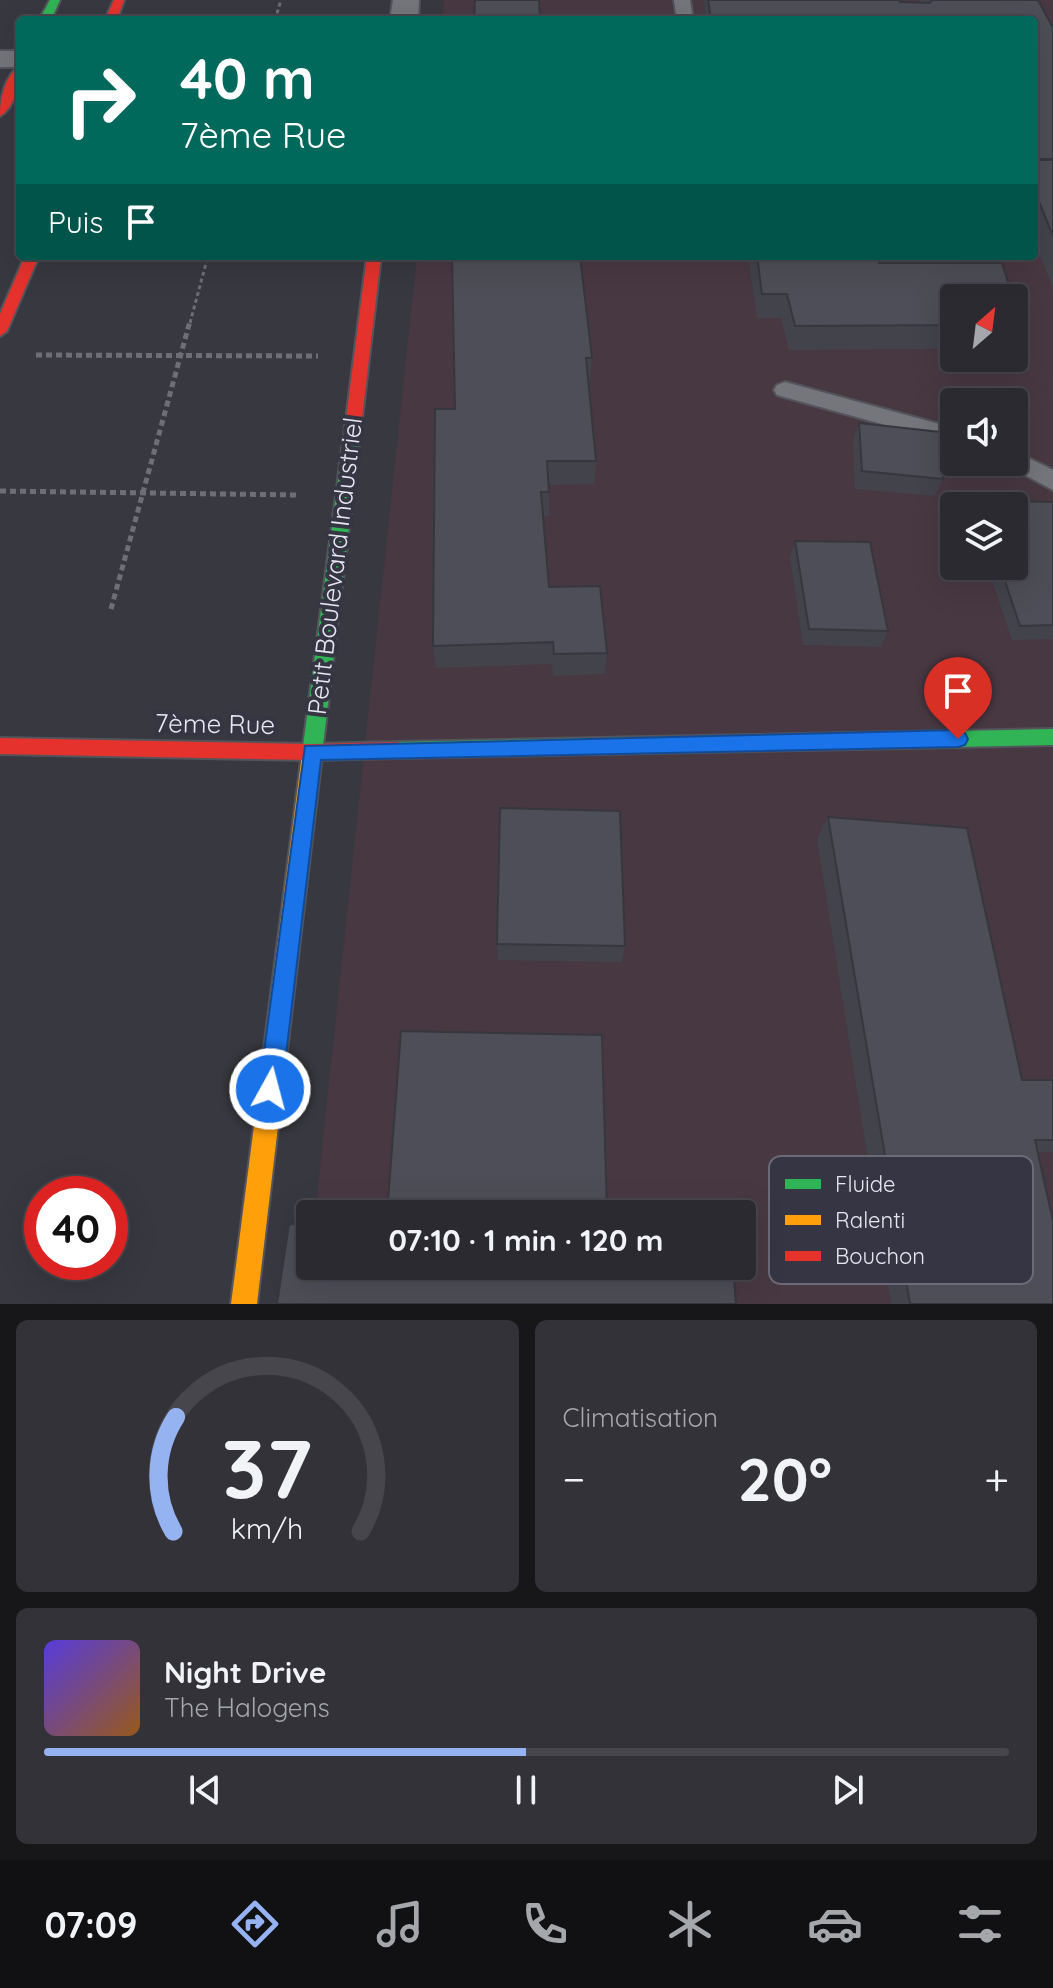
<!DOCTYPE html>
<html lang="fr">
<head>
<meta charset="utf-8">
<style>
  :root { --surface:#2a2a30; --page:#323238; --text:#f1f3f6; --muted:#a5a7ab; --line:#46464c; --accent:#95b2f1 }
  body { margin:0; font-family:Quicksand,sans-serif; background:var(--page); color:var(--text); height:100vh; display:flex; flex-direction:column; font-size:30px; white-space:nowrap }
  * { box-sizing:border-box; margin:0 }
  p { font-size:26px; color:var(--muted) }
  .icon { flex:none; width:44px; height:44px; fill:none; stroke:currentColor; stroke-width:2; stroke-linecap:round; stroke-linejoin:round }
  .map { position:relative; height:1304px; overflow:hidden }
  .details { display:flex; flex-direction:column; gap:16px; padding:16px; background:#17171a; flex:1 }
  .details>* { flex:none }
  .hud { position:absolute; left:16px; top:16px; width:1022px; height:244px; border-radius:8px; box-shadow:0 8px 32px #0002,0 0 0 2px var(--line); background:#00695c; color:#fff; overflow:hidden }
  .needle { width:52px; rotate:28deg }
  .tools { position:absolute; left:940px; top:284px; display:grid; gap:16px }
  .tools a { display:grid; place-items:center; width:88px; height:88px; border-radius:8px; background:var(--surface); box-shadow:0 8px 32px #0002,0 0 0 2px var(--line); font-size:40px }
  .speed { position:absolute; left:24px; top:1176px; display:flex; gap:16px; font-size:40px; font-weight:700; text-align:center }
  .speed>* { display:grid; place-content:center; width:104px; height:104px; border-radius:50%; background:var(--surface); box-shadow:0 8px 32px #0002,0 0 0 2px var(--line); line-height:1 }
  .speed .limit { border:12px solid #d22; background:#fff; color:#111 }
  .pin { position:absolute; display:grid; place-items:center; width:68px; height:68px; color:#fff; margin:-82px -34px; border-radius:50% 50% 50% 0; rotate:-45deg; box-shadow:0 0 8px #0007 }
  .pin .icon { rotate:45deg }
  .me { position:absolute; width:88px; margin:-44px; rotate:7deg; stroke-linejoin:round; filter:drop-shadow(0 0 6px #0008) }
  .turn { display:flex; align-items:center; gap:28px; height:168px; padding:0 32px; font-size:36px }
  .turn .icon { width:104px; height:104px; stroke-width:2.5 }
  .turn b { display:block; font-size:56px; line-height:68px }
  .then { display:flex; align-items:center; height:76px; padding:0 32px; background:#0003; gap:16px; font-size:30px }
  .big { font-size:60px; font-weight:700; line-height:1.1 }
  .details .widget { flex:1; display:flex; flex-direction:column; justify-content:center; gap:12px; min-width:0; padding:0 28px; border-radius:12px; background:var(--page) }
  .details .dial { align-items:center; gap:0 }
  .dial svg { height:208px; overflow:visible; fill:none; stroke:var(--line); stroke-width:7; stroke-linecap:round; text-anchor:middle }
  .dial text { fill:var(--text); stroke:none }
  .song { display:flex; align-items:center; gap:24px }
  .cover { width:96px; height:96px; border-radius:12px; background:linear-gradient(135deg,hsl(250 70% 55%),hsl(30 70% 35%)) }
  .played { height:8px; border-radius:4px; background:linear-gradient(90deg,var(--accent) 50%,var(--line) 50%) }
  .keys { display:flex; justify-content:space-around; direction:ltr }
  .heat { display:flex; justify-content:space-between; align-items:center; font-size:44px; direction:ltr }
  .details .tiles { flex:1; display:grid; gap:16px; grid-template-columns:1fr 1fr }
  .widget:last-child { grid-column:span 2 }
  .trip { position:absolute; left:296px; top:1200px; width:460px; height:80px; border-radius:8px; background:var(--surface); box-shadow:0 8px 32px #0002,0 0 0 2px var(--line); font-weight:700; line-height:80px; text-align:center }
  .tab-bar { display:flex; height:128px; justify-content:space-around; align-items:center; background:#111113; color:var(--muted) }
  .tab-bar .icon { width:56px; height:56px }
  .tab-bar .active { color:var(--accent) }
  .tab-bar b { font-size:36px; color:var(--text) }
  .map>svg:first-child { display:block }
  .industrial { fill:#483842; fill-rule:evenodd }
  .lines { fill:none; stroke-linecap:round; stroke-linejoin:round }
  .lane-casing { stroke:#54545c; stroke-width:4 }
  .street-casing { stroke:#54545c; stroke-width:4 }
  .fast-casing { stroke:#54545c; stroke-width:4 }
  .slow-casing { stroke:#54545c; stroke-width:4 }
  .jam-casing { stroke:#54545c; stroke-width:4 }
  .path-far1 { stroke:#6e6e75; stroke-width:3; stroke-dasharray:4 3; stroke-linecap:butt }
  .path { stroke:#6e6e75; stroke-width:5; stroke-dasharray:6 4; stroke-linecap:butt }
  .lane { fill:#75757c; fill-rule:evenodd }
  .street { fill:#75757c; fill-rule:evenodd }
  .fast { fill:#30b455; fill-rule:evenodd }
  .slow { fill:#ff9f0a; fill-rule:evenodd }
  .jam { fill:#e5322d; fill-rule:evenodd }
  .wall { fill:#43434c }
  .building { fill:#4e4e58; stroke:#37373e; stroke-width:2 }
  .route { fill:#1a73e8; stroke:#114b97; stroke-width:2 }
  .labels { text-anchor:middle; stroke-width:8; stroke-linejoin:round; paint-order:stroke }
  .street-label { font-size:26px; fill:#e7e7f1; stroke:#353544 }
  .key { fill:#353544; stroke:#6a6a78; stroke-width:2 }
  .key-label { font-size:22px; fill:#e7e7f1 }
</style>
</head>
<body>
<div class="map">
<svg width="1053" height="1304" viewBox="0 0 1053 1304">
  <rect width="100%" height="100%" fill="#383840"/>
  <path class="industrial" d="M444,0H1053V1304H305L310,1266H742V1214H315L417,256H1034V20H442ZM954,298H1014V358H954ZM954,402H1014V462H954ZM954,506H1014V566H954Z"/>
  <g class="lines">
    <g class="lane-casing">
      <path id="lane" d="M674,0H690L693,20H677Z
        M785,382L954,428V444L777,395L774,390L777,385Z
        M1014,451L1053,470V490L1006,465L1004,462H1014Z"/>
    </g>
    <g class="street-casing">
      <path id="street" d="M393,0H419L418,20H390Z
        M0,51H20V67H0Z"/>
    </g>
    <g class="fast-casing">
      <path id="fast" d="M50,0H60L51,20H39Z
        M353,421L361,427L322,754L319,760L312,762L305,760L302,754L345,427Z
        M1053,729V745L397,758L390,756L387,750L390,744L397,742Z"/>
    </g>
    <g class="slow-casing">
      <path id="slow" d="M312,746L319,748L322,754L257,1304H231L302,754L305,748Z"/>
    </g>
    <g class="jam-casing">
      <path id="jam" d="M114,0H124L117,20H105Z
        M20,66C20,82 15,108 0,116C0,99 5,75 20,66Z
        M25,256H39L7,331L0,336V314Z
        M367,256H381L361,427L353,433L345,427Z
        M0,738L312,744L397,742L404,744L407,750L404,756L397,758L312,760L0,754Z"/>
    </g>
    <path class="path-far1" d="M275,20L281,0
      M190,323L208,256"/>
    <path class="path" d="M36,355L318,356
      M0,491L299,495
      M111,609L190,321"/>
    <use href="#lane" class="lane"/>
    <use href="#street" class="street"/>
    <use href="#fast" class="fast"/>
    <use href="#slow" class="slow"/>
    <use href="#jam" class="jam"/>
  </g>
  <path class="wall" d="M704,0H899L900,2L920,3V0H1038L1053,28V288L1034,241V20H706Z
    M452,256H584V258L580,259L592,358L590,382H589L596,461L594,484L549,485V516H543L549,587L607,653L605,674L553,676L552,664L436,668L433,646L455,409Z
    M748,256H877L879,263L954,298V349L789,350L781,318H757Z
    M1014,301L1022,325L1014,341Z
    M859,423L943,479L935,496L855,489L853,440Z
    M963,500L1053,502V639L1012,640L988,569L968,568L967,566H1014V506H960Z
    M795,541L888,631L880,647L803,645L790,558Z
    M828,817L1022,1080H1053V1152H1038L1053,1304H891L817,839Z
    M497,944L625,946L622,962L498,960Z"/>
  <path class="building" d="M475,0H539L540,20H474Z
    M708,0H899L900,2L930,3L932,0H1038L1053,28V159H1034V20H955L852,18V20H711Z
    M1034,160H1053V236L1038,199L1034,200Z
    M452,256H580L592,358H586L596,461H547L549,492H541L549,587L600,586L607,653L554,654L553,642L433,646L435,409H455Z
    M757,256H877L879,263H1002L1013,298H954V325L795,326L787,294H762Z
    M1014,301L1022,325H1014Z
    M859,423L940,432L943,479L862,471Z
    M963,500L1053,502V625L1020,626L1000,566H1014V506H964Z
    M795,541L870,542L888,631L809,629Z
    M500,808L620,811L625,946L497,944Z
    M828,817L967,828L1022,1080H1053V1140H1035L1053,1221V1304H910Z
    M401,1031L602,1035L607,1214H387Z
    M289,1224L310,1225V1266H733L736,1304H277Z"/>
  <path class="route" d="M958,730L965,733L968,739L965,745L958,747L321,760L282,1089L278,1097L270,1101L262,1097L259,1089L305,746Z"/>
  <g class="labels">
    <g class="street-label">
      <text transform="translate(335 566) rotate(-83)" y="9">Petit Boulevard Industriel</text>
      <text transform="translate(215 724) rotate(1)" y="9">7ème Rue</text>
    </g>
  </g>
  <rect x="769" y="1156" width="264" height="128" rx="12" class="key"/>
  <rect x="785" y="1179" width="36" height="10" fill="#30b455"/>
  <rect x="785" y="1215" width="36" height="10" fill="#ff9f0a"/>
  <rect x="785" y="1251" width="36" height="10" fill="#e5322d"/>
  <g class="key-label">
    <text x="835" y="1192">Fluide</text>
    <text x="835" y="1228">Ralenti</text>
    <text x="835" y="1264">Bouchon</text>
  </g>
</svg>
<div class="tools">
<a><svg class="needle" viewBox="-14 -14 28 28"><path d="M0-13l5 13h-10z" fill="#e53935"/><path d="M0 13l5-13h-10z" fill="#a5a7ab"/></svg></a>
<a><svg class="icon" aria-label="sound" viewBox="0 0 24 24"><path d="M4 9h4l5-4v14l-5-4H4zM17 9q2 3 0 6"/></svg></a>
<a><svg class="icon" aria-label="layers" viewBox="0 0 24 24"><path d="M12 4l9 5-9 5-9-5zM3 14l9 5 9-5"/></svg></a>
</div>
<div class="speed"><div class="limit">40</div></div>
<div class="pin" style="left:958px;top:739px;background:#d93025"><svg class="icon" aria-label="arrive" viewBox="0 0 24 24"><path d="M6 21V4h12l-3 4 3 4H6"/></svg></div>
<svg class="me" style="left:270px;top:1089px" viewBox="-20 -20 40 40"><circle r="17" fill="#1a73e8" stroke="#fff" stroke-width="3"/><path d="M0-11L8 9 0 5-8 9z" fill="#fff"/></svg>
<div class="trip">07:10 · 1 min · 120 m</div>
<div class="hud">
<div class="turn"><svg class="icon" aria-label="right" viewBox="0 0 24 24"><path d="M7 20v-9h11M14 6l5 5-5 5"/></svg><div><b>40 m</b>7ème Rue</div></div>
<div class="then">Puis<svg class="icon" aria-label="arrive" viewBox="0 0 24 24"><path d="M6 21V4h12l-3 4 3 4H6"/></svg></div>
</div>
</div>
<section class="details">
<div class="tiles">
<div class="widget dial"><svg viewBox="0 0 100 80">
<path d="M14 69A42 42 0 1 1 86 69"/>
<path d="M14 69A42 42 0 0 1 15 25" stroke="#95b2f1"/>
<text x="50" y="56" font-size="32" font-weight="700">37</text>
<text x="50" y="72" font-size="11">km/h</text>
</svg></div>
<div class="widget"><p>Climatisation</p>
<div class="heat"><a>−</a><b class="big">20°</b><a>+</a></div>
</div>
<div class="widget">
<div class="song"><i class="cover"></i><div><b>Night Drive</b><p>The Halogens</p></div></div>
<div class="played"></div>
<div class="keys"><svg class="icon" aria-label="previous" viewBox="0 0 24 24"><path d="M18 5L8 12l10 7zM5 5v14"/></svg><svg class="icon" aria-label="pause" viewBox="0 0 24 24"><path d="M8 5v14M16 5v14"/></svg><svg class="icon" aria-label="next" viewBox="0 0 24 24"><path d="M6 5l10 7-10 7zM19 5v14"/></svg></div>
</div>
</div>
</section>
<nav class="tab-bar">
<b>07:09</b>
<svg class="icon active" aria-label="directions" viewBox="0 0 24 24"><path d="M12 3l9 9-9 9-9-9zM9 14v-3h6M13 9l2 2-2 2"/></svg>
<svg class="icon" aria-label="music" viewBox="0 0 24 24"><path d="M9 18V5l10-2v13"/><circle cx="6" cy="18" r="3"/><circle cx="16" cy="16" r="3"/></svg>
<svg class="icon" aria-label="phone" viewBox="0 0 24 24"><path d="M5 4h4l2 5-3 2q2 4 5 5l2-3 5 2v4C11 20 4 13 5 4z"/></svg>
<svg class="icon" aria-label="climate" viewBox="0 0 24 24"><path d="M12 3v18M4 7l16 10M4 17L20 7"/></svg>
<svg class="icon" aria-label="car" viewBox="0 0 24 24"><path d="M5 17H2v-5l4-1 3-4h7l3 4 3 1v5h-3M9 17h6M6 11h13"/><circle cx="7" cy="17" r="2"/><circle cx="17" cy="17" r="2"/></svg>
<svg class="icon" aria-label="filters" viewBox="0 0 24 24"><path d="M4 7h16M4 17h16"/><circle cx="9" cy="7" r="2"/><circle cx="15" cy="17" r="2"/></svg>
</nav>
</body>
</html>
